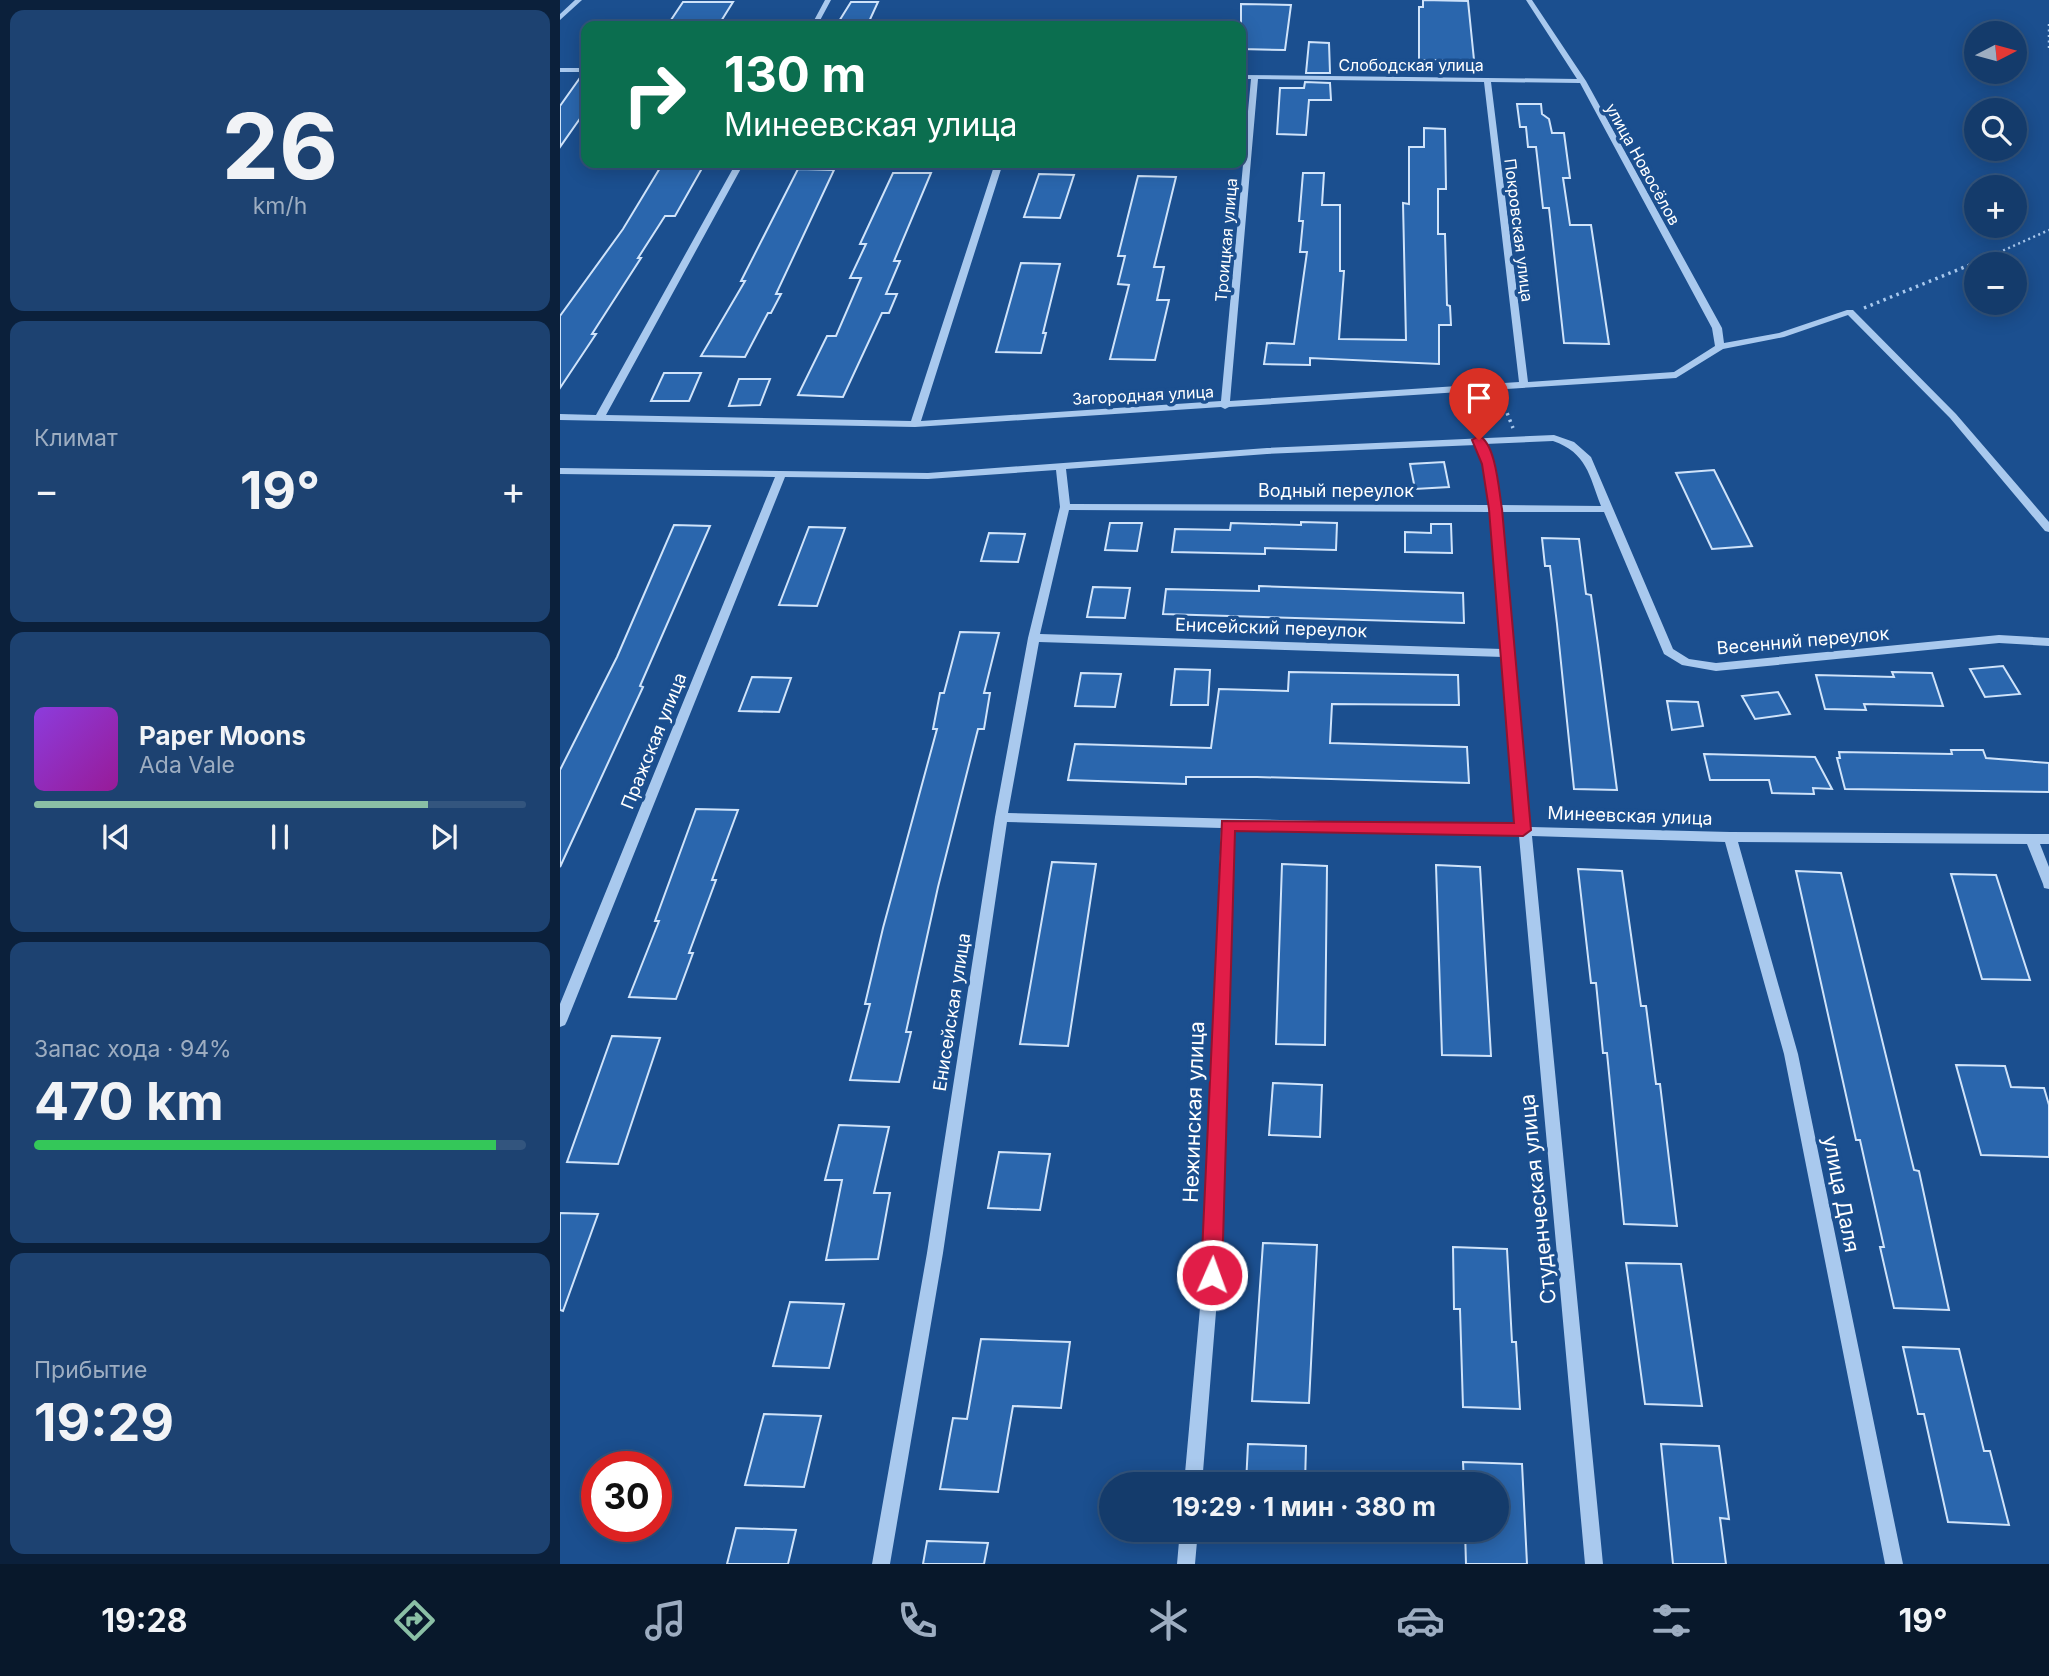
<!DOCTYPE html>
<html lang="ru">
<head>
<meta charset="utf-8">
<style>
  :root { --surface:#143b6b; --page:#1d4271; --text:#f1f3f6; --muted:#9dadc1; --line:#33557e; --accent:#8abfa5 }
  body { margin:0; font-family:Inter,sans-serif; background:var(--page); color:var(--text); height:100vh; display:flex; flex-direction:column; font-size:26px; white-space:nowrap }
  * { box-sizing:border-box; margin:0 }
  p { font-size:23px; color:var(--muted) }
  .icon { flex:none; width:38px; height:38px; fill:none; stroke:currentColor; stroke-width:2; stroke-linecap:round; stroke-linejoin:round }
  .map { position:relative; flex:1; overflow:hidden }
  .sheet { display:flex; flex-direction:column; gap:10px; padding:10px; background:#0b203b; width:560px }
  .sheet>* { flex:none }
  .banner { position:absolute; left:21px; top:21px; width:665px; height:147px; border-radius:14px; box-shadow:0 4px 18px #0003,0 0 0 2px var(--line); background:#0b6e4f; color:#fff; overflow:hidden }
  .needle { width:46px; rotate:84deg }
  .controls { position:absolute; left:1404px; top:21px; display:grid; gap:14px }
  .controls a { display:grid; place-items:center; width:63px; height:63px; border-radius:50%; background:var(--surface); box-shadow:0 4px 18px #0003,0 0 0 2px var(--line); font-size:35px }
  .speed { position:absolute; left:21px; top:1451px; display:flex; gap:14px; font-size:35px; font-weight:700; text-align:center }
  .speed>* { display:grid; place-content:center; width:91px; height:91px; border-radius:50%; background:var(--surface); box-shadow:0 4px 18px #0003,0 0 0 2px var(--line); line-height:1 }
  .speed .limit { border:10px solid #d22; background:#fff; color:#111 }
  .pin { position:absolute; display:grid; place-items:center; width:60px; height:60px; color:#fff; margin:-72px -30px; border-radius:50% 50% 50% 0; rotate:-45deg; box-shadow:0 0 7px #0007 }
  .pin .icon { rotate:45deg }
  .me { position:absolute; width:77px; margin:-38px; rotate:2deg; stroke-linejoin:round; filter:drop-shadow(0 0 5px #0008) }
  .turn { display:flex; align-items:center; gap:24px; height:147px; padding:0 28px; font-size:32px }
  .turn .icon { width:91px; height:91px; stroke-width:2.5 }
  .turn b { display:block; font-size:49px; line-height:60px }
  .big { font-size:52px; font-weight:700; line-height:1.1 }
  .sheet .card { flex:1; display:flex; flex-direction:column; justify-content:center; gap:10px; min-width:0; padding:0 24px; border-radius:14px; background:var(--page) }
  .sheet .dial { align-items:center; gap:0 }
  .dial b { font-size:91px; line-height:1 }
  .song { display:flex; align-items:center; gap:21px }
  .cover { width:84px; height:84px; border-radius:10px; background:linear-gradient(135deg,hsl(270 70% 55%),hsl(300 70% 35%)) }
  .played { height:7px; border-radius:4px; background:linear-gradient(90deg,var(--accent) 80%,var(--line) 80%) }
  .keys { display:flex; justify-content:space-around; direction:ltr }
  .heat { display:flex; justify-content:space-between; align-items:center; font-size:38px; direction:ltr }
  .charge { height:10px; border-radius:5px; background:linear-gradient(90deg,#34c759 94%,var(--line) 0) }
  .trip { position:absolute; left:539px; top:1472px; width:410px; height:70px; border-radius:35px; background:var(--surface); box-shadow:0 4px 18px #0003,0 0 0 2px var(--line); font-weight:700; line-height:70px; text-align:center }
  .dock { display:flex; height:112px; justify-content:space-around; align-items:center; background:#08182b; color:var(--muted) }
  .dock .icon { width:49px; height:49px }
  .dock .current { color:var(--accent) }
  .dock b { font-size:32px; color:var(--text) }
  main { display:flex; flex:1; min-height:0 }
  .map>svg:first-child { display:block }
  .building { fill:#2a66ad; stroke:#cfe3fa; stroke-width:2 }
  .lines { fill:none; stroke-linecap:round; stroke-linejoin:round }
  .path-far1 { stroke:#a9c9ee; stroke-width:2.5; stroke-dasharray:2 3.5; stroke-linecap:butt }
  .path { stroke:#a9c9ee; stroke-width:3.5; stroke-dasharray:2.5 4.5; stroke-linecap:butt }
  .minor { fill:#a9c9ee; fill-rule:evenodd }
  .route { fill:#e11d48; stroke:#92132f; stroke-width:2 }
  .labels { text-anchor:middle; stroke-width:7; stroke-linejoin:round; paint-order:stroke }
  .far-street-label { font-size:16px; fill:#fff; stroke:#1b4f8f }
  .street-label { font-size:18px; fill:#fff; stroke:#1b4f8f }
  .near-street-label { font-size:21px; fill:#fff; stroke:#1b4f8f }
</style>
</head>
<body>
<main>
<section class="sheet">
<div class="card dial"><b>26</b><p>km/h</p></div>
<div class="card"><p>Климат</p>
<div class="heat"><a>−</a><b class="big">19°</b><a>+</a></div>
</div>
<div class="card">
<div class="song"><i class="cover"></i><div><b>Paper Moons</b><p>Ada Vale</p></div></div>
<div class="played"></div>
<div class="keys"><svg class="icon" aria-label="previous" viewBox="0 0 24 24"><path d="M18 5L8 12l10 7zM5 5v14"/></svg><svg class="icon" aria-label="pause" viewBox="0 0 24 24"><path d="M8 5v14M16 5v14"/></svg><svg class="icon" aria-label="next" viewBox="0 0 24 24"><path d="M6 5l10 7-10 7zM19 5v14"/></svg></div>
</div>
<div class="card"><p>Запас хода · 94%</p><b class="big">470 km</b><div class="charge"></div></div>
<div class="card"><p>Прибытие</p><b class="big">19:29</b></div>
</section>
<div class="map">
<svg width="1489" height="1564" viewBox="0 0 1489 1564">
  <rect width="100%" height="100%" fill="#1b4f8f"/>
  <path class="building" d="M863,0L908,1L914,60H859V7H863Z
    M123,2H173L158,26H107Z
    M291,2H318L307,26H276Z
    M681,4L731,5L725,50L681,49Z
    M749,42L769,43L770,73H746Z
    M22,75H26V110L0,147V106Z
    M745,82L770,83L771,100H749L746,135L717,134L720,88H744Z
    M957,104H981L982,114L989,119L992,133H1004L1010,178H1003L1010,225H1031L1049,344L1004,343L989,208H983L976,147H968L966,127H960Z
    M864,128L885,129L886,189H878V234H885L887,305L890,306L891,325H879V364L750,358V365L704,364L707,343L734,344L747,252H740L743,221H739L743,173H764L762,205H780V271H784L779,339L846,340L843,203L849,204V147H864Z
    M103,163H145L115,216H105L78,258H81L32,334H36L0,388V316L63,229Z
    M238,169L274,170L216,294H221L211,313H208L185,357L141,356L185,281H181Z
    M333,173H371L334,261H340L326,294H337L329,313H322L283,397L238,395L267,336H276L301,278H290L306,244H300Z
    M479,174L514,175L500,218L464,217Z
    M578,176L616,177L594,267H604L597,300H609L595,360L550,359L569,285L558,284L565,256H558Z
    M461,263L500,264L483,333H486L481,353L436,352Z
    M104,373H141L129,401H91Z
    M179,379H210L200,405L169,406Z
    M884,462L889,487L855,489L850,464Z
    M1154,470L1192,546L1152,549L1116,473Z
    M741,522L777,523L776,550L705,548V554L612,552L615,529L670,530L671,523L741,525Z
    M550,523H582L577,551L545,550Z
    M871,524H891L892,553L845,552V532L871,533Z
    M114,525L150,526L80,686L83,687L0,867V770L57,657Z
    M249,527L285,528L257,606L219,605Z
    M429,533L465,534L458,562L421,561Z
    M982,538L1019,539L1026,594L1031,595L1038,645L1057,790L1014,789L997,624L990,566H985Z
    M699,586L903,593L904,623L603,614L606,589L699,591Z
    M533,587L570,588L565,618L527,617Z
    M400,632L439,633L424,693H430L424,729H418L378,887L346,1032H351L339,1082L290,1080L310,1004H305L323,928L377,729H373L380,693H384Z
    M1443,666L1460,694L1425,697L1410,669Z
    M615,669L650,670L648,705H611Z
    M729,672L898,675L899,705L772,704L770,743L907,747L909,783L697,777H626V784L508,780L515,744L651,748L659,689L728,691Z
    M1332,672L1372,673L1383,706L1304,704L1306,710L1265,709L1256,675L1334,677Z
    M521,673L561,674L555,707L515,706Z
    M192,677L231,678L219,712L179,711Z
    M1218,692L1230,714L1195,719L1182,696Z
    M1107,701L1138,702L1143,726L1112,730Z
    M1391,750H1423L1426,758L1489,763V792L1285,789L1277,758H1280L1279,752L1392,754Z
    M1144,754L1255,757L1272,789L1253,788L1254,794L1212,793L1209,780H1150Z
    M136,809L178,810L152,880H156L129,953H133L116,999L69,997L99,921H95Z
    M492,862L536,864L508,1046L460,1044Z
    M722,864L767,866L765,1045L716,1044Z
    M876,865L920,867L931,1056L882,1055Z
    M1018,869L1062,871L1081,1006H1086L1096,1084H1100L1117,1226L1064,1224L1047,1053H1043L1036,983H1031Z
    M1236,871L1281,873L1354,1170L1359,1171L1389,1310L1334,1308L1320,1247H1324L1300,1140H1296Z
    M1391,874L1436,875L1470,980L1422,979Z
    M52,1036L100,1038L58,1164L7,1162Z
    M1396,1065L1445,1066L1451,1087L1484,1088L1489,1105V1157L1421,1155Z
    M713,1083L762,1085L760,1137L709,1135Z
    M279,1125L329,1127L314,1193H330L318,1259L266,1260L282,1180H265Z
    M439,1152L490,1154L480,1210L428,1208Z
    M0,1213L38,1214L3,1311L0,1310Z
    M703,1243L757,1245L749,1403L692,1401Z
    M893,1247L947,1249L952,1342H956L960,1409L903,1407L900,1309H894Z
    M1066,1263L1121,1264L1142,1406L1085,1404Z
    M230,1302L284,1304L269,1368L213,1366Z
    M421,1339L510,1342L501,1408L453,1406L438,1492L380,1489L393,1418L407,1419Z
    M1343,1347L1399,1349L1424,1451H1430L1449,1525L1388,1522L1364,1414H1358Z
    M204,1414L261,1416L244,1487L185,1485Z
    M688,1444L746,1446L745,1484H686Z
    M1101,1444L1159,1446L1169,1519L1160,1518L1166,1564H1113Z
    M903,1462L962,1464L967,1564H906L905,1530H936V1484H904Z
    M176,1528L236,1530L228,1564H167Z
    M367,1541L428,1543L424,1564H363Z"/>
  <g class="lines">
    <path class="path-far1" d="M1489,24V49
      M1413,264L1489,230"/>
    <path class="path" d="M1304,308L1417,262
      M942,400L953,428"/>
    <path class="minor" d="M15,0H22L0,20V14Z
      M265,0H271L257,26H251Z
      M966,0H972L1026,81L1162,328L1164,343L1219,333L1287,310H1293L1396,414L1489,522V532L1485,531L1390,418L1288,315L1224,337L1163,349L1116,378L669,407L665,409L661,407L355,427L0,420V414L36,415L176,163H184L46,415L351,421L435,163H443L361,421L661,401L691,79H681V75L1017,79ZM698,79L924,82L959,382L670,401ZM931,82L1020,83L1152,328L1155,346L1114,372L968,382Z
      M0,68H26V72H0Z
      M994,435L1014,442L1031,457L1113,649L1129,659L1156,663L1439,635L1489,638V646L1439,643L1156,671L1122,665L1104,654L1044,512H940L971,827L1170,832L1489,834V844H1480L1489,867V889L1484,888L1483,884L1467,844L1178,842L1238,1054L1343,1564H1325L1224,1054L1165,842L972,836L1043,1564H1025L959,836L673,828L659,1275L642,1484H624L643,1275L661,828L447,822L383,1253L330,1564H312L367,1253L435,817L468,638L500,507L496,470L368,479L225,477L7,1021L5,1025L0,1027V1004L215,477L0,474V468L368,473L707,448ZM993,441C1027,453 1029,475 1041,506L940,505L933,464L925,444ZM916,445L923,464L929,505L510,504L506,469L707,454ZM509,510L930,512L942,649L480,634ZM479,642L943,657L959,826L448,813Z
      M620,1530H638L635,1564H617Z"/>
  </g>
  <path class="route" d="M919,436C936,443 939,492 942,509L971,830L963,836L675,831L662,1275L659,1282L652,1284L644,1282L641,1275L662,821L954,823L929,509L922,464L912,440Z"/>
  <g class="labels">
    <g class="far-street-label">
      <text x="851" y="71">Слободская улица</text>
      <text transform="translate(1083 164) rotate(61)" y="6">улица Новосёлов</text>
      <text transform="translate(959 230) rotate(83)" y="6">Покровская улица</text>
      <text transform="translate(666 240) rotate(-85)" y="6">Троицкая улица</text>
      <text transform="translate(583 395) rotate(-3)" y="6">Загородная улица</text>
    </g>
    <g class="street-label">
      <text x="776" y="497">Водный переулок</text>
      <text transform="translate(711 628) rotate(2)" y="6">Енисейский переулок</text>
      <text transform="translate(1243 641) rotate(-5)" y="6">Весенний переулок</text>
      <text transform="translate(94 741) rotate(-68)" y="6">Пражская улица</text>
      <text transform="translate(1070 816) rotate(2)" y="6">Минеевская улица</text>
      <text transform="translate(392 1012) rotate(-81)" y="6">Енисейская улица</text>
    </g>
    <g class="near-street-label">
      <text transform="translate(634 1112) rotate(-88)" y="7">Нежинская улица</text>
      <text transform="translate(1281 1194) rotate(79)" y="7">улица Даля</text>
      <text transform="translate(978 1199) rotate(-96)" y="7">Студенческая улица</text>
    </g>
  </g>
</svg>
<div class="controls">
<a><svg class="needle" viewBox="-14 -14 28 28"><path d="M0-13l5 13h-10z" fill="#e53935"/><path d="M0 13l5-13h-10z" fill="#9dadc1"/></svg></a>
<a><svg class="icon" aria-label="search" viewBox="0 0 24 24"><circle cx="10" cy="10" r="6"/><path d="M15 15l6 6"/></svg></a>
<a>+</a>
<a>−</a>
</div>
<div class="speed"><div class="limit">30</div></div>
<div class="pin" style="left:919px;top:440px;background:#d93025"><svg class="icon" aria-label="arrive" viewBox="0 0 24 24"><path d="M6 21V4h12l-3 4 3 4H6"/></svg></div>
<svg class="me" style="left:652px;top:1275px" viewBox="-20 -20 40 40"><circle r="17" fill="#e11d48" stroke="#fff" stroke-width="3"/><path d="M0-11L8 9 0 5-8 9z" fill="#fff"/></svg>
<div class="trip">19:29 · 1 мин · 380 m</div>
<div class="banner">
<div class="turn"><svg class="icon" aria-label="right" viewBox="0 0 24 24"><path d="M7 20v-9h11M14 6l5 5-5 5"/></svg><div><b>130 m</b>Минеевская улица</div></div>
</div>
</div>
</main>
<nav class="dock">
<b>19:28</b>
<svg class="icon current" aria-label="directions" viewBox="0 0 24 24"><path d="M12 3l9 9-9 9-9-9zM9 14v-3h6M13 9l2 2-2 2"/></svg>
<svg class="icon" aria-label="music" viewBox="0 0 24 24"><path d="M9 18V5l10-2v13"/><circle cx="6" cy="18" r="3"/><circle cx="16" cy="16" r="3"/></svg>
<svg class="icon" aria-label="phone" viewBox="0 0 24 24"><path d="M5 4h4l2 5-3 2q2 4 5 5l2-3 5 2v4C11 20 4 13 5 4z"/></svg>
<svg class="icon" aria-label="climate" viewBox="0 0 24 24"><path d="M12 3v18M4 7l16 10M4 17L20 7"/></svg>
<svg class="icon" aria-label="car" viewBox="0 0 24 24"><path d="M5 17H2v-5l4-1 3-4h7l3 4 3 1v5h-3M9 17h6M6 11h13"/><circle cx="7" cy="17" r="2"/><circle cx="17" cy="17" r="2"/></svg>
<svg class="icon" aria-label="filters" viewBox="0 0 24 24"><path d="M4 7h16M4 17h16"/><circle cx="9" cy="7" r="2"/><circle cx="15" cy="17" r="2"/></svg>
<b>19°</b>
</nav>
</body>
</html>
